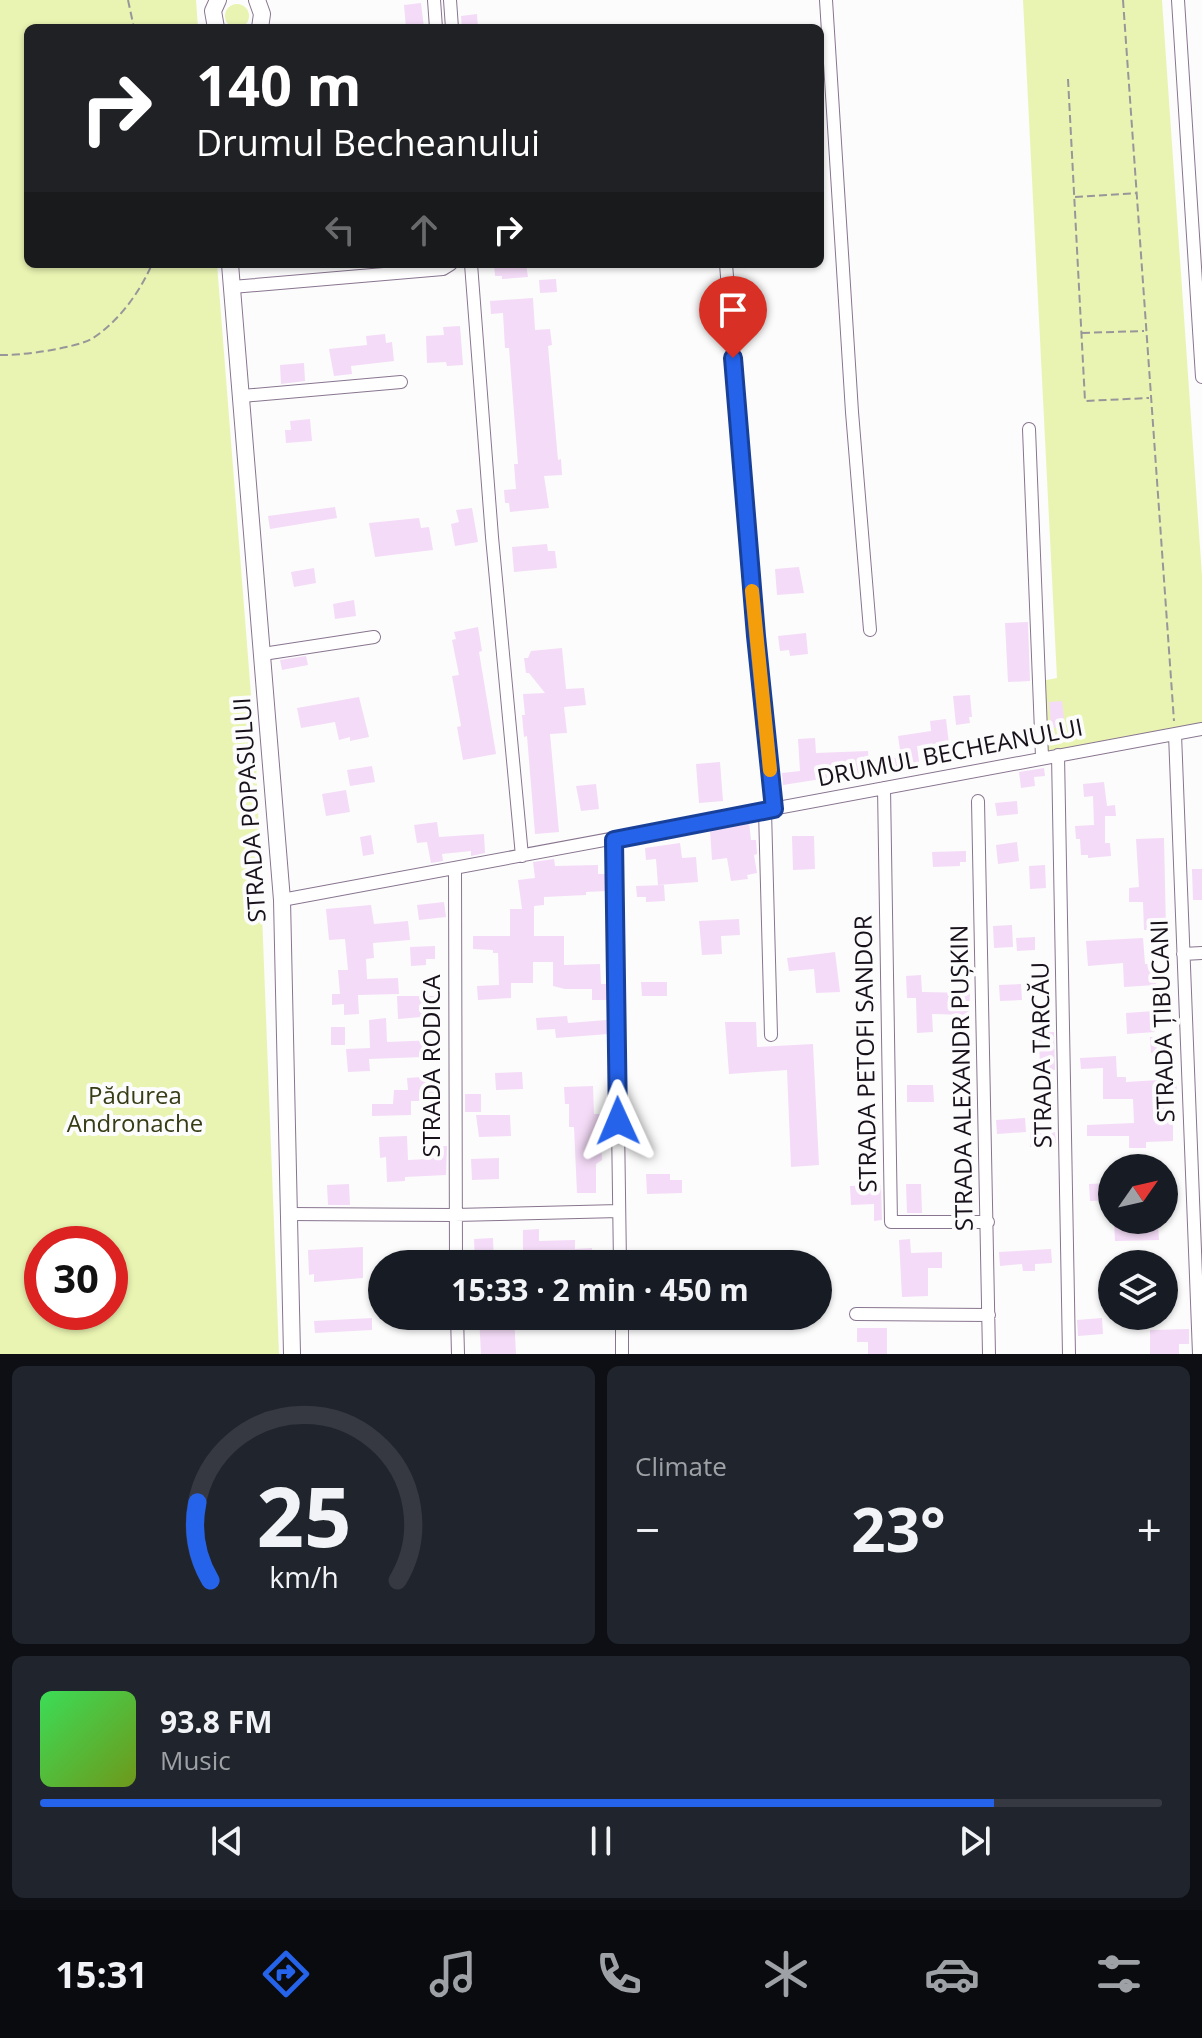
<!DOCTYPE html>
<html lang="en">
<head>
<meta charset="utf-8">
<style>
  :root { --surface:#171b24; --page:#20242c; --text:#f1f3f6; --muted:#9ea1a6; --line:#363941; --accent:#2563eb }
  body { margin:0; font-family:"Open Sans",sans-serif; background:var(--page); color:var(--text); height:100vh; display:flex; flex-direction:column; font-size:30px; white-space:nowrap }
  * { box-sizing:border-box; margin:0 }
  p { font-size:26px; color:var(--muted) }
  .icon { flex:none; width:44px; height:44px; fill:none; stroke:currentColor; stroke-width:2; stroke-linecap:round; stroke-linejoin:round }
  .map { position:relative; height:1354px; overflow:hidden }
  .panel { display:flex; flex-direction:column; gap:12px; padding:12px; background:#0d0f14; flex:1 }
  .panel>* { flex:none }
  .top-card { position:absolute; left:24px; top:24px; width:800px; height:244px; border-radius:12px; box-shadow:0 2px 6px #0004; background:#202124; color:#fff; overflow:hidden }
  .needle { width:52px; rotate:56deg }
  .controls { position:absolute; left:1098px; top:1154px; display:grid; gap:16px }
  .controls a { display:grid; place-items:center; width:80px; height:80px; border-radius:50%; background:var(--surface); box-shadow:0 2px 6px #0004; font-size:40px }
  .speed { position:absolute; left:24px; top:1226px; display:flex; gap:16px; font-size:40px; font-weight:700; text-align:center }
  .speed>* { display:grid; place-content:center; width:104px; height:104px; border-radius:50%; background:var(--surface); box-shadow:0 2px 6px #0004; line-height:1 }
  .speed .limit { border:12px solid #d22; background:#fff; color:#111 }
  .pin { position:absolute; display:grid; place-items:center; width:68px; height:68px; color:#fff; margin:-82px -34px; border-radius:50% 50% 50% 0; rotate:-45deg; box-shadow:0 0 8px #0007 }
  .pin .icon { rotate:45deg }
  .me { position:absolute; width:88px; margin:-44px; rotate:359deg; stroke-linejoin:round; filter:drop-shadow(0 0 6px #0008) }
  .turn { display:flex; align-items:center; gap:28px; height:168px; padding:0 40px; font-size:36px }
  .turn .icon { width:104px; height:104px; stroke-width:2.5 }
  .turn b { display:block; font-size:56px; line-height:68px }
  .lanes { display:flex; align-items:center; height:76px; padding:0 40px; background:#0003; justify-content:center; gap:40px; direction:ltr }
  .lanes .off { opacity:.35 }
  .big { font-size:60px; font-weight:700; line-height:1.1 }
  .panel .tile { flex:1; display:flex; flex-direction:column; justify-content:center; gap:12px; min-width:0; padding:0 28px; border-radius:12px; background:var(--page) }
  .panel .dial { align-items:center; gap:0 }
  .dial svg { height:208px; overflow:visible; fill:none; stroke:var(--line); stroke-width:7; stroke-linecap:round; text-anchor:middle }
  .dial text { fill:var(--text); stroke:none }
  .song { display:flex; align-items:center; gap:24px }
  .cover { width:96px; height:96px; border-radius:12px; background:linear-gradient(135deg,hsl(130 70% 55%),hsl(80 70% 35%)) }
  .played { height:8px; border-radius:4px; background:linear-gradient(90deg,var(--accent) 85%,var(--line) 85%) }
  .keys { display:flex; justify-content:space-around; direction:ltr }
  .heat { display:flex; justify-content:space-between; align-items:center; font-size:44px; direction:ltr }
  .panel .tiles { flex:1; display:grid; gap:12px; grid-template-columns:1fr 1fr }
  .tile:last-child { grid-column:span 2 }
  .trip { position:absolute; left:368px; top:1250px; width:464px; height:80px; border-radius:40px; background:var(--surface); box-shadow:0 2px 6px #0004; font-weight:700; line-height:80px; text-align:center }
  .tabs { display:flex; height:128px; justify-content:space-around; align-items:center; background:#090b0e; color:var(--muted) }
  .tabs .icon { width:56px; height:56px }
  .tabs .current { color:var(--accent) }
  .tabs b { font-size:36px; color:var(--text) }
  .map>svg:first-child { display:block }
  .green { fill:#e9f4b2; fill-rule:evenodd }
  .building { fill:#f4dbf7 }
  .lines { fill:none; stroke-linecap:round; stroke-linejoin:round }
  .minor-casing { stroke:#88758f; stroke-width:14 }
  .tertiary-casing { stroke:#88758f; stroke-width:18 }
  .path { stroke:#99969a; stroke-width:2; stroke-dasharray:8 4; stroke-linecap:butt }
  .minor { stroke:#fff; stroke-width:12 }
  .tertiary { stroke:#fff; stroke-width:16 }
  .route-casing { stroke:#184099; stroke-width:20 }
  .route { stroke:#2563eb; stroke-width:14 }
  .slow { stroke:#f59e0b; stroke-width:14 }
  .labels { text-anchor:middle; stroke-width:8; stroke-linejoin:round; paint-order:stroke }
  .street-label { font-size:24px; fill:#18111b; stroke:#fcfcfc }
  .park-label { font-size:24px; fill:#373c16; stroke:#fcfcfc }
</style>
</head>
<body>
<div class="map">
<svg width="1202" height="1354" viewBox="0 0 1202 1354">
  <rect width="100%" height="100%" fill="#fcfcfc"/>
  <path class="green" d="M0,0H196L198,28H28V264H217L256,758L279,1354H0ZM110,1244V1312H42V1244Z
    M1023,0H1162L1202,576V723L1043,755L1041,681L1057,678Z
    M225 16a12 12 0 1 1 24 0a12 12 0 1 1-24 0Z"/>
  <path class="building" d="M421,3L424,28H406L404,5Z
    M477,14L478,28H462L461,16Z
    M494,264H526L528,277L502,279V276H495Z
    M556,279L557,292L540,293L539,280Z
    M533,298L535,330L550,329L552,345L548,346L558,460L561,459L562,475L544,476L549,508L510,512L509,503H505L504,490L516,489L514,464H518L509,348H505L503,313L491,314L490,301Z
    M460,326L463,365L447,366L446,362L427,363L426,336L444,335L443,327Z
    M385,334L386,343L392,342L394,361L351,366L352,374L334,376L329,349L367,345L366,336Z
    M304,363L305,381L281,384L280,365Z
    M310,419L312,441L286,443L285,430H291L290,421Z
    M335,507L337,518L270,529L268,516Z
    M472,508L478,542L455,546L451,524L459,522L456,510Z
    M419,518L421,528L429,527L433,550L375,557L369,523Z
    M547,544L548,551H555L557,568L514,572L512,547Z
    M799,567L804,593L777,595L775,569Z
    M314,568L316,583L294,587L291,572Z
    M354,600L356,616L335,619L333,604Z
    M1028,622L1030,681L1008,682L1005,623Z
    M478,627L482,651L479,652L496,754L463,760L457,727L461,726L452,676L459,675L452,640L456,639L454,632Z
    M806,633L808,654L790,656L789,650L780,651L778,636Z
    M562,648L566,689L584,688L586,705L564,707L567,733L550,734L559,832L535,834L527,736L524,737L522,715H525L523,694L545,693L529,673H526L524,658H528L531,651Z
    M306,656L308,665L282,670L280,660Z
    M970,695L972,717H969L970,723L956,725L953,696Z
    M359,697L369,737L350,741V737L339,740L335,722L301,728L297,708Z
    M1062,701L1065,727L1051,728L1049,702Z
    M946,719L949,744L917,746L920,769L853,774L783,785L782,773L800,771L798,739L815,738L816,753L868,751L869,761L901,757L898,736L931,731L930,721Z
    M720,762L723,801L699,803L696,764Z
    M372,766L375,782L350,786L347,770Z
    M1044,768L1045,776L1034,777L1035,786L1021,788L1019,772Z
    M1104,782L1107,806L1115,805L1116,816H1105V843H1110L1111,856L1088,858V855H1081L1080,839H1076L1075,826L1094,825L1093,796L1084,797L1083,784Z
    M596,784L599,809L581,811L576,786Z
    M346,790L350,812L326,816L322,794Z
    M1017,801L1018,814L997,816L995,803Z
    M437,822L439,837L484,834L485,853L471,856V851L442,854L443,861L431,863L427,842L417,843L414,825Z
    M749,822L751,840H756L757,854L754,855L757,873L747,875L748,879L731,881L727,858L712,860L710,830Z
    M371,835L374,854L363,856L360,837Z
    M792,836H814L815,869L793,870Z
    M1164,838L1166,930H1144L1143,902H1129V888L1139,887L1136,839Z
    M1017,842L1019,861L998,864L996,845Z
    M680,843L682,858L696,857L698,882L658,885L656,859L646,860L645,848Z
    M966,851V862H960V866L933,867L932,852Z
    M554,859L555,866L598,865V874H605L606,891L586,892V895L544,897V905L534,906V936H564V965L600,964L601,984H607V1000H592V989H565L553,986V962H533V983H511V998L478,1000L477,986L499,985L498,953H493V950L473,949V936H510V909H522L518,880L535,878L533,862Z
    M1045,865L1046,888L1030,889L1029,866Z
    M1192,869H1202V900H1193Z
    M664,885L665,901L646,902V897H637L636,886Z
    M444,902L446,917L419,920L417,905Z
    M371,905L374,924L408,921L410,940L373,943L374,958L366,959L367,979L398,978L399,994L358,995L359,1014L344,1015V1004L332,1005V994H340L338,970H348L345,939L329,940L326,909Z
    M739,919L740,935L721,936L722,954L702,955L699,921Z
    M1012,925L1013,947L994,948L993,926Z
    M1035,937V950L1017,951L1016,938Z
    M1143,938L1145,964H1155L1156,985L1124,987L1123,963L1088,966L1086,941Z
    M435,946V959H426V965L411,966L410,947Z
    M835,952L840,992L816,993L814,969L789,971L787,958Z
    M921,975L922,992L970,993L969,1015L932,1014L933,1032L917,1033L916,998H907L906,976Z
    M641,982H667V996H642Z
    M1021,984L1022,1000L1000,1001L999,985Z
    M397,996H434V1016L398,1019Z
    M1154,1011L1155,1032L1127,1034L1126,1013Z
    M567,1016L568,1023L607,1020L608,1034L556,1038L555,1029L537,1030L536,1018Z
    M386,1018L387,1042L437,1040V1052H422L423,1057L369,1059L370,1071L348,1072L346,1049L370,1048L369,1020Z
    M725,1022H756L757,1047L813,1044L819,1165L791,1167L787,1070L729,1074Z
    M331,1027H345V1045H331Z
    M1054,1032L1055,1070L1040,1071L1039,1033Z
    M1170,1036L1171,1051L1151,1053L1150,1037Z
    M1116,1056L1117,1077H1126V1082L1176,1079L1177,1093H1173V1141L1146,1142V1148H1129V1136H1087V1125L1134,1123L1133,1099H1103V1068L1081,1069L1080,1058Z
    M522,1072L523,1089L496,1090L495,1073Z
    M438,1076V1088H435L434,1101H411V1115L372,1116V1104H393L394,1090H408L407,1078Z
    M907,1085H933L934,1102H907Z
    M593,1086L594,1114H600L602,1160L596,1164V1193H577L574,1127H569V1104H565L564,1087Z
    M465,1094H481V1112H465Z
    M476,1115H510L511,1136L479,1137Z
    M1025,1118L1026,1132L997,1134L996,1120Z
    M1030,1132H1055L1056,1143H1042V1147H1030Z
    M407,1136L408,1160L428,1159V1147L447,1146L446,1175L405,1177V1181L387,1182L386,1157L380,1158L379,1137Z
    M499,1158V1179L472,1180L471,1159Z
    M646,1174H670V1180H682V1193L647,1194Z
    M1112,1183V1200L1090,1201L1089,1184Z
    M349,1184L350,1205H328L327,1185Z
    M906,1184H921L922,1213H907Z
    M881,1185L882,1220L874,1221V1204L851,1205L850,1186Z
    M1114,1220H1125V1225L1158,1224L1159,1240L1115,1241Z
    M539,1229V1241L575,1240V1249L592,1248L593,1264H558V1256L523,1257V1230Z
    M493,1238L494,1263L475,1264L474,1239Z
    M910,1239L911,1253L942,1252V1268H928V1296L902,1297L899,1240Z
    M363,1247V1278L314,1282V1274L309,1275L308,1250Z
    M1051,1249L1052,1263L1035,1264V1271H1023L1022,1264L1000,1266L999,1252Z
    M1112,1278V1293L1102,1294L1101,1279Z
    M479,1316H514L516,1354H481Z
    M372,1318V1330L315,1333L314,1321Z
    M1102,1318L1103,1334L1078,1336L1077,1320Z
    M857,1328H887V1354H868V1342H857Z
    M1189,1329V1344H1179V1354H1150V1330Z"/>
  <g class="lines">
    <g class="minor-casing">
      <path id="minor" d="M434,0L436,28
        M450,0L452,28
        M826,0L852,412L870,630
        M1178,0L1202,377
        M471,264L492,537L522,856
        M726,264L756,636L774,809
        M232,287L443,269L451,264
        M242,396L401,382
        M1029,429L1042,757
        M263,654L374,637
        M1175,734L1199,1354
        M1058,755L1069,1354
        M884,788L891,1222H988
        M978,801L989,1354
        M765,811L771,1035
        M614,840L620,1264
        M455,868L456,1264
        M282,900L1202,729
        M1183,954L1202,953
        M288,1214L454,1215L619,1211
        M856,1314L989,1315
        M457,1316L458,1354
        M622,1316V1354"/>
    </g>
    <g class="tertiary-casing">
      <path id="tertiary" d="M257,0L262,14L260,28
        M216,28L213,11L218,0
        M230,264L282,900L292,1354"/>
    </g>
    <path class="path" d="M128,0L134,28
      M1123,0L1174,721
      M1068,79L1085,401L1149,398
      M1075,197L1137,193
      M1082,333L1144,331
      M0,355C19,356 78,348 93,338C119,321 140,292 152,264"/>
    <use href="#minor" class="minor"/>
    <use href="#tertiary" class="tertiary"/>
  </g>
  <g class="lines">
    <g class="route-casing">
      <path id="route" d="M618,1121L614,840L774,809L756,636L733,358"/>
    </g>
    <use href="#route" class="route"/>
    <path class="slow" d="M752,591L770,770"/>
  </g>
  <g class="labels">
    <g class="street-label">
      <text transform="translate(950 753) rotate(-11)" y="8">DRUMUL BECHEANULUI</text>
      <text transform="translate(250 810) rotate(-94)" y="8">STRADA POPASULUI</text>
      <text transform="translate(1163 1021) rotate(-92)" y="8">STRADA ȚIBUCANI</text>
      <text transform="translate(866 1054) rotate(-91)" y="8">STRADA PETOFI SANDOR</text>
      <text transform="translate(1042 1055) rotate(-91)" y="8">STRADA TARCĂU</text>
      <text transform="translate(432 1066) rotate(-90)" y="8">STRADA RODICA</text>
      <text transform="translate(962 1078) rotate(-91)" y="8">STRADA ALEXANDR PUȘKIN</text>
    </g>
    <g class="park-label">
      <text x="135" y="1104">Pădurea<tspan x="135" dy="28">Andronache</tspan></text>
    </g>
  </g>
</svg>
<div class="controls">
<a><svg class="needle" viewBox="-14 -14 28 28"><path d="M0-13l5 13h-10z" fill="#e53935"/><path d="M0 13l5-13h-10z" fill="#9ea1a6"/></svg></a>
<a><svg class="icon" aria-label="layers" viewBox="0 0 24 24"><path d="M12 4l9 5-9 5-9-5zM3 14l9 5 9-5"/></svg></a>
</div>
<div class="speed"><div class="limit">30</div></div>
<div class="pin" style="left:733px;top:358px;background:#d93025"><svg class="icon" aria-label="arrive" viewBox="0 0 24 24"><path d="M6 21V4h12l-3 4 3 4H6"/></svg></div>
<svg class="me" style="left:618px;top:1121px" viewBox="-20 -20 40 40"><path d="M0-17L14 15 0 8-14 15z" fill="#2563eb" stroke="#fff" stroke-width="4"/></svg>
<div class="trip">15:33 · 2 min · 450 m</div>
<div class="top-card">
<div class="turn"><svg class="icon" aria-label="right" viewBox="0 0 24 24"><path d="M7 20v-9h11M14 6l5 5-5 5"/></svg><div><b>140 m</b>Drumul Becheanului</div></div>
<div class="lanes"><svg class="icon off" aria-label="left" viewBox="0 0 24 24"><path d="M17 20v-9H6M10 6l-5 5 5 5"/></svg><svg class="icon off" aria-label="ahead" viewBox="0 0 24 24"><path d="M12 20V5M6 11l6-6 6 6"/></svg><svg class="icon" aria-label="right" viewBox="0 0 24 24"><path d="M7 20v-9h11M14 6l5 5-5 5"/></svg></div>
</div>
</div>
<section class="panel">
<div class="tiles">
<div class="tile dial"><svg viewBox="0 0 100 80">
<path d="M14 69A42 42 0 1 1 86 69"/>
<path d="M14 69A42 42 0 0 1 9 39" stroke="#2563eb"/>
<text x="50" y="56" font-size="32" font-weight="700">25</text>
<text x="50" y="72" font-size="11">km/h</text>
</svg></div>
<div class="tile"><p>Climate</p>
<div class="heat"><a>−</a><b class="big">23°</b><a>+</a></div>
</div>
<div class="tile">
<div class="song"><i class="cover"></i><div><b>93.8 FM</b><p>Music</p></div></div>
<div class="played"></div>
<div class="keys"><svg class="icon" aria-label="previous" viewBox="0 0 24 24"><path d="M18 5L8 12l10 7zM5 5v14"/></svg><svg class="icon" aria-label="pause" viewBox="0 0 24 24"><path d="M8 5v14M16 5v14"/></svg><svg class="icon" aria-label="next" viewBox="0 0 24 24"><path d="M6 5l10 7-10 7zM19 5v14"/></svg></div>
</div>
</div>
</section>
<nav class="tabs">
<b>15:31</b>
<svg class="icon current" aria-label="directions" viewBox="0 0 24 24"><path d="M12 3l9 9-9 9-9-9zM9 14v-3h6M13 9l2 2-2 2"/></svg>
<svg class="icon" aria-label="music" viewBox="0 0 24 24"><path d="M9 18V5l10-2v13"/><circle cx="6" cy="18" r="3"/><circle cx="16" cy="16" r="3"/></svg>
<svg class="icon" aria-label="phone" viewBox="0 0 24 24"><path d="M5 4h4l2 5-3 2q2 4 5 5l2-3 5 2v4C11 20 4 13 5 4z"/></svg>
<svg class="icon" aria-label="climate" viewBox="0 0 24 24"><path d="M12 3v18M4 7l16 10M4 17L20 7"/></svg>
<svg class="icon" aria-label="car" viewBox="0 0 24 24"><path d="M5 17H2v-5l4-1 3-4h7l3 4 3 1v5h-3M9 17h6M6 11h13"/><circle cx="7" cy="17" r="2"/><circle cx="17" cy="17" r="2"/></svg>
<svg class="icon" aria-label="filters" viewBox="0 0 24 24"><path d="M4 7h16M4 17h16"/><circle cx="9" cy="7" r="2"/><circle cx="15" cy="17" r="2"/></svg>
</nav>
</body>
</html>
